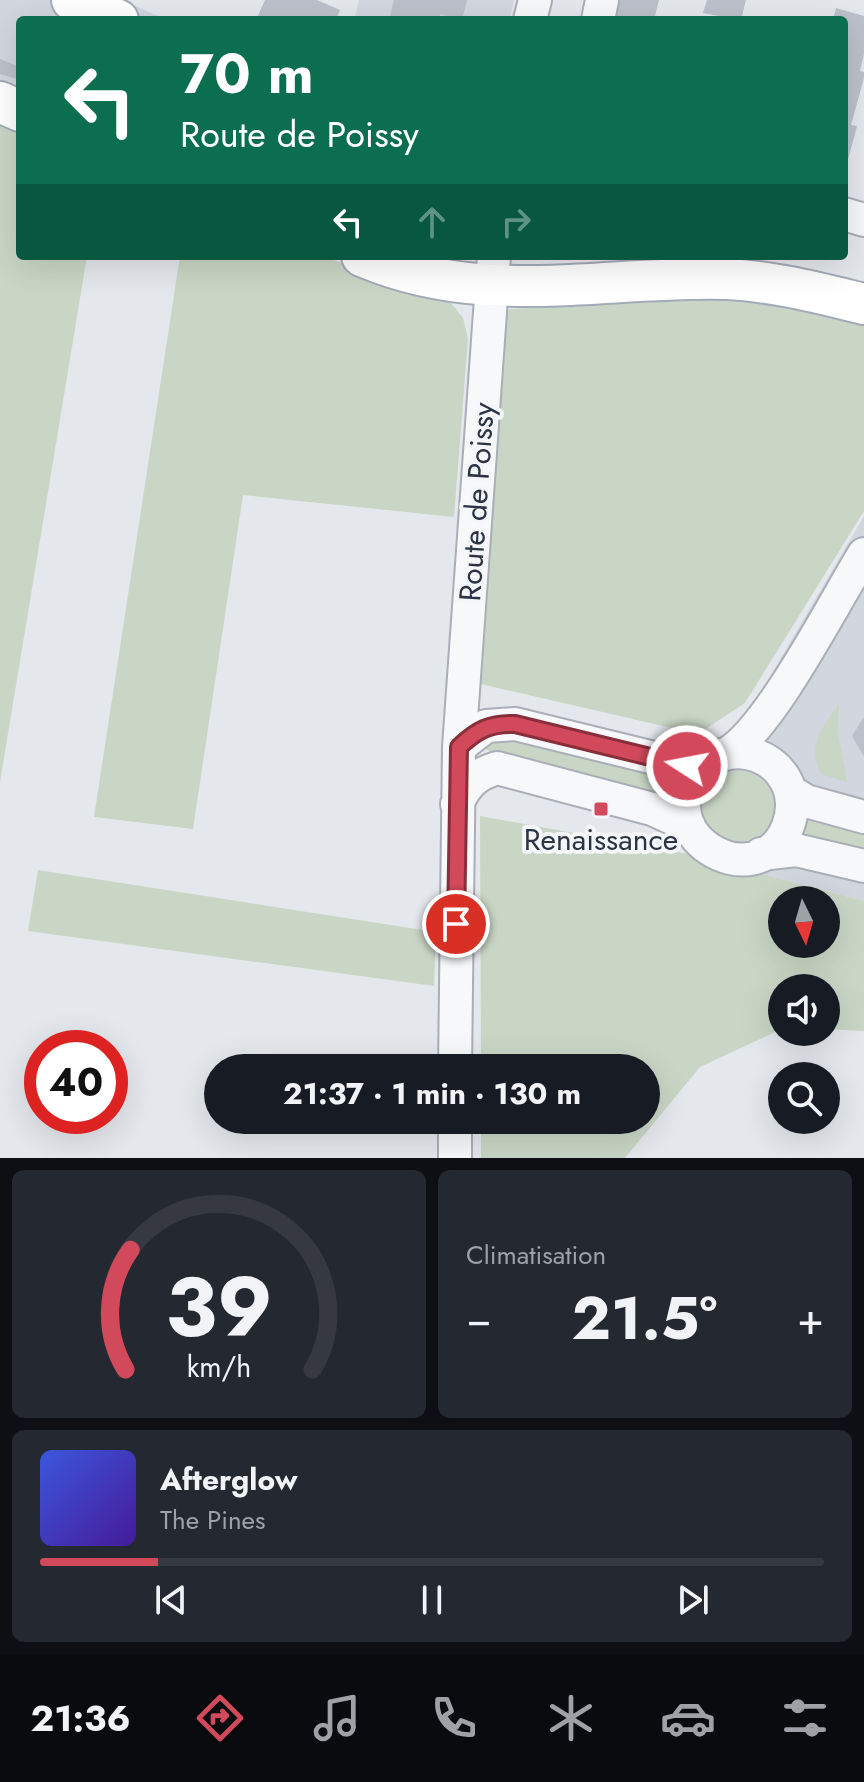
<!DOCTYPE html>
<html lang="fr">
<head>
<meta charset="utf-8">
<style>
  :root { --surface:#171b24; --page:#242831; --text:#f1f3f6; --muted:#9ea1a6; --line:#363941; --accent:#d1495b }
  body { margin:0; font-family:Jost,sans-serif; background:var(--page); color:var(--text); height:100vh; display:flex; flex-direction:column; font-size:30px; white-space:nowrap }
  * { box-sizing:border-box; margin:0 }
  p { font-size:26px; color:var(--muted) }
  .icon { flex:none; width:44px; height:44px; fill:none; stroke:currentColor; stroke-width:2; stroke-linecap:round; stroke-linejoin:round }
  .map { position:relative; height:1158px; overflow:hidden }
  .panel { display:flex; flex-direction:column; gap:12px; padding:12px; background:#0d0f14; flex:1 }
  .panel>* { flex:none }
  .hud { position:absolute; left:16px; top:16px; width:832px; height:244px; border-radius:8px; box-shadow:0 8px 32px #0002; background:#0b6e4f; color:#fff; overflow:hidden }
  .needle { width:52px; rotate:175deg }
  .controls { position:absolute; left:768px; top:886px; display:grid; gap:16px }
  .controls a { display:grid; place-items:center; width:72px; height:72px; border-radius:50%; background:var(--surface); box-shadow:0 8px 32px #0002; font-size:40px }
  .speed { position:absolute; left:24px; top:1030px; display:flex; gap:16px; font-size:40px; font-weight:700; text-align:center }
  .speed>* { display:grid; place-content:center; width:104px; height:104px; border-radius:50%; background:var(--surface); box-shadow:0 8px 32px #0002; line-height:1 }
  .speed .limit { border:12px solid #d22; background:#fff; color:#111 }
  .pin { position:absolute; display:grid; place-items:center; width:68px; height:68px; color:#fff; margin:-34px; border:4px solid #fff; border-radius:50%; box-shadow:0 2px 8px #0007 }
  .me { position:absolute; width:88px; margin:-44px; rotate:281deg; stroke-linejoin:round; filter:drop-shadow(0 0 6px #0008) }
  .turn { display:flex; align-items:center; gap:28px; height:168px; padding:0 32px; font-size:36px }
  .turn .icon { width:104px; height:104px; stroke-width:2.5 }
  .turn b { display:block; font-size:56px; line-height:68px }
  .lanes { display:flex; align-items:center; height:76px; padding:0 32px; background:#0003; justify-content:center; gap:40px; direction:ltr }
  .lanes .off { opacity:.35 }
  .big { font-size:60px; font-weight:700; line-height:1.1 }
  .panel .widget { flex:1; display:flex; flex-direction:column; justify-content:center; gap:12px; min-width:0; padding:0 28px; border-radius:12px; background:var(--page) }
  .panel .dial { align-items:center; gap:0 }
  .dial svg { height:208px; overflow:visible; fill:none; stroke:var(--line); stroke-width:7; stroke-linecap:round; text-anchor:middle }
  .dial text { fill:var(--text); stroke:none }
  .song { display:flex; align-items:center; gap:24px }
  .cover { width:96px; height:96px; border-radius:12px; background:linear-gradient(135deg,hsl(230 70% 55%),hsl(260 70% 35%)) }
  .played { height:8px; border-radius:4px; background:linear-gradient(90deg,var(--accent) 15%,var(--line) 15%) }
  .keys { display:flex; justify-content:space-around; direction:ltr }
  .heat { display:flex; justify-content:space-between; align-items:center; font-size:44px; direction:ltr }
  .panel .tiles { flex:1; display:grid; gap:12px; grid-template-columns:1fr 1fr }
  .widget:last-child { grid-column:span 2 }
  .trip { position:absolute; left:204px; top:1054px; width:456px; height:80px; border-radius:40px; background:var(--surface); box-shadow:0 8px 32px #0002; font-weight:700; line-height:80px; text-align:center }
  .tab-bar { display:flex; height:128px; justify-content:space-around; align-items:center; background:#090b0e; color:var(--muted) }
  .tab-bar .icon { width:56px; height:56px }
  .tab-bar .active { color:var(--accent) }
  .tab-bar b { font-size:36px; color:var(--text) }
  .map>svg:first-child { display:block }
  .built { fill:#d2d6de }
  .green { fill:#c9d6c5; fill-rule:evenodd }
  .building { fill:#bbc0ca }
  .lines { fill:none; stroke-linecap:round; stroke-linejoin:round }
  .minor-casing { stroke:#a9aeb7; stroke-width:36 }
  .major-casing { stroke:#a3abb8; stroke-width:44 }
  .minor { stroke:#f7f8fa; stroke-width:32 }
  .major { stroke:#fff; stroke-width:40 }
  .route-casing { stroke:#882f3b; stroke-width:20 }
  .route { stroke:#d1495b; stroke-width:14 }
  .poi-dot { fill:#d1495b; stroke:#f4f6f9; stroke-width:3 }
  .labels { text-anchor:middle; stroke-width:8; stroke-linejoin:round; paint-order:stroke }
  .street-label { font-size:30px; fill:#2b3445; stroke:#f4f6f9 }
  .poi-label { font-size:30px; fill:#2b3445; stroke:#f4f6f9 }
</style>
</head>
<body>
<div class="map">
<svg width="864" height="1158" viewBox="0 0 864 1158">
  <rect width="100%" height="100%" fill="#e4e7ec"/>
  <path class="built" d="M0,0H122L167,20H20V133L0,125Z
    M359,0H514L509,20H369L355,17Z
    M864,516V901L688,854L730,745Z"/>
  <path class="green" d="M0,125L20,133V256H87L0,782Z
    M180,256H323L365,272L443,293L463,318L468,339L454,517L243,495L193,829L94,817Z
    M725,295L864,322V511L745,703L698,734L476,683L489,426L501,405L498,310Z
    M839,703L838,731L847,782L821,774C806,745 823,728 839,703Z
    M515,733L682,774L672,806L504,760L483,747Z
    M702 808a37 37 0 1 1 74 0a37 37 0 1 1-74 0Z
    M794,809L864,828V859L786,838Z
    M480,816L688,854L864,901V1031L826,1029V988H782V1029L700,1067L625,1158H481V1120H646V1068H481ZM782,900H826V944H782Z
    M38,870L436,932L434,986L28,931Z"/>
  <path class="building" d="M265,0H317L340,10L336,20H256Z
    M394,0H467L462,20L440,14L439,20L390,16Z
    M619,0H659L654,20H614Z
    M707,0H746L741,20L703,13Z
    M836,8L864,16V54L860,71L864,72V78L851,125L857,126L845,171L844,20H833Z
    M0,59L20,67V80L0,74Z
    M864,717V757L852,736Z"/>
  <g class="lines">
    <g class="minor-casing">
      <path id="minor" d="M530,20L535,0
        M598,20L602,0
        M844,214L864,220
        M459,747L486,726L515,724L687,766C701,766 708,760 721,755C745,747 772,757 785,779C793,793 794,810 788,826C758,904 636,830 705,764
        M728,753C770,728 835,601 864,554
        M790,791L806,801L864,817
        M457,804C466,784 475,775 497,768L652,809L689,826
        M761,854L796,850L864,866
        M455,1068L459,747L494,256
        M455,1158V1120"/>
    </g>
    <g class="major-casing">
      <path id="major" d="M72,0L118,20
        M0,102L20,111
        M362,256C483,308 599,276 725,279C773,281 818,293 864,304"/>
    </g>
    <use href="#minor" class="minor"/>
    <use href="#major" class="major"/>
  </g>
  <g class="lines">
    <g class="route-casing">
      <path id="route" d="M456,924L459,747C477,730 490,723 515,724L687,766"/>
    </g>
    <use href="#route" class="route"/>
  </g>
  <rect class="poi-dot" x="593" y="801" width="16" height="16" rx="4"/>
  <g class="labels">
    <g class="street-label">
      <text transform="translate(477 502) rotate(-86)" y="10">Route de Poissy</text>
    </g>
    <g class="poi-label">
      <text x="601" y="850">Renaissance</text>
    </g>
  </g>
</svg>
<div class="controls">
<a><svg class="needle" viewBox="-14 -14 28 28"><path d="M0-13l5 13h-10z" fill="#e53935"/><path d="M0 13l5-13h-10z" fill="#9ea1a6"/></svg></a>
<a><svg class="icon" aria-label="sound" viewBox="0 0 24 24"><path d="M4 9h4l5-4v14l-5-4H4zM17 9q2 3 0 6"/></svg></a>
<a><svg class="icon" aria-label="search" viewBox="0 0 24 24"><circle cx="10" cy="10" r="6"/><path d="M15 15l6 6"/></svg></a>
</div>
<div class="speed"><div class="limit">40</div></div>
<div class="pin" style="left:456px;top:924px;background:#d93025"><svg class="icon" aria-label="arrive" viewBox="0 0 24 24"><path d="M6 21V4h12l-3 4 3 4H6"/></svg></div>
<svg class="me" style="left:687px;top:766px" viewBox="-20 -20 40 40"><circle r="17" fill="#d1495b" stroke="#fff" stroke-width="3"/><path d="M0-11L8 9 0 5-8 9z" fill="#fff"/></svg>
<div class="trip">21:37 · 1 min · 130 m</div>
<div class="hud">
<div class="turn"><svg class="icon" aria-label="left" viewBox="0 0 24 24"><path d="M17 20v-9H6M10 6l-5 5 5 5"/></svg><div><b>70 m</b>Route de Poissy</div></div>
<div class="lanes"><svg class="icon" aria-label="left" viewBox="0 0 24 24"><path d="M17 20v-9H6M10 6l-5 5 5 5"/></svg><svg class="icon off" aria-label="ahead" viewBox="0 0 24 24"><path d="M12 20V5M6 11l6-6 6 6"/></svg><svg class="icon off" aria-label="right" viewBox="0 0 24 24"><path d="M7 20v-9h11M14 6l5 5-5 5"/></svg></div>
</div>
</div>
<section class="panel">
<div class="tiles">
<div class="widget dial"><svg viewBox="0 0 100 80">
<path d="M14 69A42 42 0 1 1 86 69"/>
<path d="M14 69A42 42 0 0 1 16 23" stroke="#d1495b"/>
<text x="50" y="56" font-size="32" font-weight="700">39</text>
<text x="50" y="72" font-size="11">km/h</text>
</svg></div>
<div class="widget"><p>Climatisation</p>
<div class="heat"><a>−</a><b class="big">21.5°</b><a>+</a></div>
</div>
<div class="widget">
<div class="song"><i class="cover"></i><div><b>Afterglow</b><p>The Pines</p></div></div>
<div class="played"></div>
<div class="keys"><svg class="icon" aria-label="previous" viewBox="0 0 24 24"><path d="M18 5L8 12l10 7zM5 5v14"/></svg><svg class="icon" aria-label="pause" viewBox="0 0 24 24"><path d="M8 5v14M16 5v14"/></svg><svg class="icon" aria-label="next" viewBox="0 0 24 24"><path d="M6 5l10 7-10 7zM19 5v14"/></svg></div>
</div>
</div>
</section>
<nav class="tab-bar">
<b>21:36</b>
<svg class="icon active" aria-label="directions" viewBox="0 0 24 24"><path d="M12 3l9 9-9 9-9-9zM9 14v-3h6M13 9l2 2-2 2"/></svg>
<svg class="icon" aria-label="music" viewBox="0 0 24 24"><path d="M9 18V5l10-2v13"/><circle cx="6" cy="18" r="3"/><circle cx="16" cy="16" r="3"/></svg>
<svg class="icon" aria-label="phone" viewBox="0 0 24 24"><path d="M5 4h4l2 5-3 2q2 4 5 5l2-3 5 2v4C11 20 4 13 5 4z"/></svg>
<svg class="icon" aria-label="climate" viewBox="0 0 24 24"><path d="M12 3v18M4 7l16 10M4 17L20 7"/></svg>
<svg class="icon" aria-label="car" viewBox="0 0 24 24"><path d="M5 17H2v-5l4-1 3-4h7l3 4 3 1v5h-3M9 17h6M6 11h13"/><circle cx="7" cy="17" r="2"/><circle cx="17" cy="17" r="2"/></svg>
<svg class="icon" aria-label="filters" viewBox="0 0 24 24"><path d="M4 7h16M4 17h16"/><circle cx="9" cy="7" r="2"/><circle cx="15" cy="17" r="2"/></svg>
</nav>
</body>
</html>
